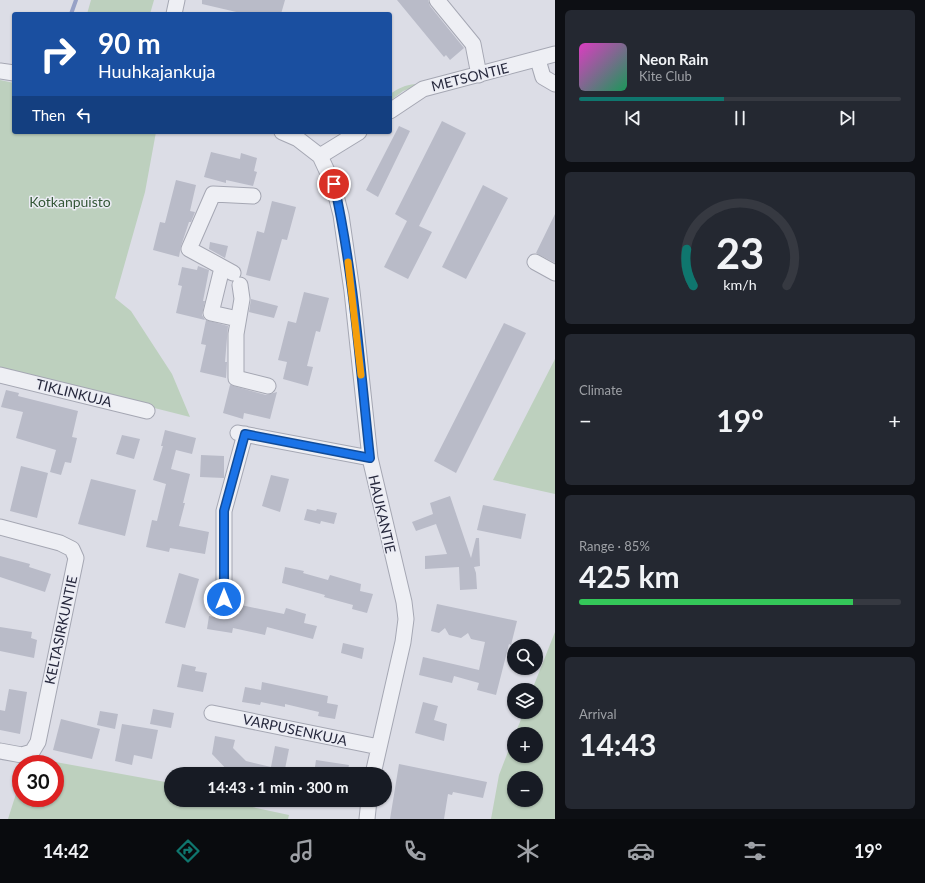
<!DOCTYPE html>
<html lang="en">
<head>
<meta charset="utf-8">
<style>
  :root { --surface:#171b24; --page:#242831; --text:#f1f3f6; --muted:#9ea1a6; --line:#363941; --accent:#0f766e }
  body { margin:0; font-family:Lato,sans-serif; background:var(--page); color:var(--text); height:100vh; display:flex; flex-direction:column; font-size:15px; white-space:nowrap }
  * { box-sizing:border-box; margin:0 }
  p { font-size:13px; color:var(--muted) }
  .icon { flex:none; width:22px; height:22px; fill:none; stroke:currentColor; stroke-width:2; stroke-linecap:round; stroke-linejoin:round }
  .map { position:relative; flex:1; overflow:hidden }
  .panel { display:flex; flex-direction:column; gap:10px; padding:10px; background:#0d0f14; width:370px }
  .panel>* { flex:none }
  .guide { position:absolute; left:12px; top:12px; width:380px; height:122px; border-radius:4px; box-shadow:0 1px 3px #0004; background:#1a4fa0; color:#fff; overflow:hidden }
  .buttons { position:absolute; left:507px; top:639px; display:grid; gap:8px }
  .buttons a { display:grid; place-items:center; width:36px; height:36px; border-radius:50%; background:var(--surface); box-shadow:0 1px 3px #0004; font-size:20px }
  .speed { position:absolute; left:12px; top:755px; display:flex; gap:8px; font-size:20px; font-weight:700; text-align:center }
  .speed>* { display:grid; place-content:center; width:52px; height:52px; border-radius:50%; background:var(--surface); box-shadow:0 1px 3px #0004; line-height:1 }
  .speed .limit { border:6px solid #d22; background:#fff; color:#111 }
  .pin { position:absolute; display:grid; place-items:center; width:34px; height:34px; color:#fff; margin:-17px; border:2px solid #fff; border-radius:50%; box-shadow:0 1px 4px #0007 }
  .me { position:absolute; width:44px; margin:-22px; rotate:0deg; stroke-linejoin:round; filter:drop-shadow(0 0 3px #0008) }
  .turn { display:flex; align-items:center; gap:14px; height:84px; padding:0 20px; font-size:18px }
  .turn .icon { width:52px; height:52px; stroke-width:2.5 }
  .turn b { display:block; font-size:28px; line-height:34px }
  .then { display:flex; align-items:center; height:38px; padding:0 20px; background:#0003; gap:8px; font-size:15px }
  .big { font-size:30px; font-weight:700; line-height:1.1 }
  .panel .tile { flex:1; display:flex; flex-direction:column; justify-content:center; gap:6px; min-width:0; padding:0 14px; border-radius:6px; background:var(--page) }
  .panel .dial { align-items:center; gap:0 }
  .dial svg { height:104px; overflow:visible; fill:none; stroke:var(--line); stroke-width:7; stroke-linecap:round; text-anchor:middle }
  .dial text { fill:var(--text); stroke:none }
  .song { display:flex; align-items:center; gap:12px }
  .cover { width:48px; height:48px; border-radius:6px; background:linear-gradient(135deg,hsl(310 70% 55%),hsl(150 70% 35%)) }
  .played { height:4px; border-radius:2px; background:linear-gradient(90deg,var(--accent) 45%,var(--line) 45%) }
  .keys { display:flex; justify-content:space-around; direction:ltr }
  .heat { display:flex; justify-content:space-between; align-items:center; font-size:22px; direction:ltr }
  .charge { height:6px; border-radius:3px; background:linear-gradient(90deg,#34c759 85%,var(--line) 0) }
  .trip { position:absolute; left:164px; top:767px; width:228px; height:40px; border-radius:20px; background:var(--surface); box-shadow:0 1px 3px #0004; font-weight:700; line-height:40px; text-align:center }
  .dock { display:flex; height:64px; justify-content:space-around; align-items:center; background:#090b0e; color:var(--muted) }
  .dock .icon { width:28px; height:28px }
  .dock .selected { color:var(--accent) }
  .dock b { font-size:18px; color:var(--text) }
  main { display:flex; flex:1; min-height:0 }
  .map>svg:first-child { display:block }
  .green { fill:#bdd0be; fill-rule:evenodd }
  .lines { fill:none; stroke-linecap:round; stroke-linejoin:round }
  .stream { stroke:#97a1c6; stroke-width:4 }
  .building { fill:#b9bbc8 }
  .minor-casing { stroke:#a5a7b3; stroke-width:17 }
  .minor { stroke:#eeeff4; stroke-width:15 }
  .route-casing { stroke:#114b97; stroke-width:10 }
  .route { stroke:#1a73e8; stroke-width:7 }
  .slow { stroke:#f59e0b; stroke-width:7 }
  .labels { text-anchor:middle; stroke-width:3; stroke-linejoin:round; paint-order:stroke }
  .street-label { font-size:14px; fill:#26283c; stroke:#ebecf4 }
  .park-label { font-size:14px; fill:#345737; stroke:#ebecf4 }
</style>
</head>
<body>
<main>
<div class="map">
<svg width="555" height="819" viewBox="0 0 555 819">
  <rect width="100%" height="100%" fill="#dcdde6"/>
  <path class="green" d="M91,0H154L150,14H87Z
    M0,80L14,83V132H156L145,192L115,298L131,311L172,374L190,417L0,369Z
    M415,84L417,86L403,91L390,101V94C399,88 405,85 415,84Z
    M555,359V494L493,480Z
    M555,632V819H491L499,775L514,736V756H536V734H515L524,712H536V690H532ZM514,778H536V800H514Z
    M28,757L171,783V800H220L289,815L288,819H8L21,778V798H55V764H26Z"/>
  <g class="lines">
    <path class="stream" d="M71,14L76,0"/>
  </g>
  <path class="building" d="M202,0H285L281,14H245L202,4Z
    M397,0H428L430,6L464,48L450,60L446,55L444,57Z
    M442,121L466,133L419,226L432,232L408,279L384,267L407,221L395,214Z
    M399,126L410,131L378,197L366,190Z
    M211,152L240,159L241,153L257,158L254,171L257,172L253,186L226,180V183L204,177Z
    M176,180L196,185L190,211L195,212L191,222H189L181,246L179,257L153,250L160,222L165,223Z
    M483,185L508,198L466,279L442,267Z
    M272,201L296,207L287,240L282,239L270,281L246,275L257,231L264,233Z
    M555,214V263L536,253Z
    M210,242L228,246L225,258L209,249Z
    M198,266L209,270L203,301H205L202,315L205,320L176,313L182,286L178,285L182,267L197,270Z
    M304,292L329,298L320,332L316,331L307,366L313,367L308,386L283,379L287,362L278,360L288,321L296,323Z
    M251,299L278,306L274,318L249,312Z
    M206,320L228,326L225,362H227L226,378L200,372L206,345L201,344Z
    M504,323L526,333L456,473L434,461Z
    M230,385L266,395L277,392L270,419L244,413L243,419L223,413Z
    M6,390L19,393L18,396L78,411L72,437L77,438L71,463L65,462L61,475L50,472L56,450L16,438L23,412L1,407Z
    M165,430L196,438L192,454L176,450L171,469L190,474L183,503H185L179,526L209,532L205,554L170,548L169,552L146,547L152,520L157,521L166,484L153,480L163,446H161Z
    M122,435L140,439L134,459L116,454Z
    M201,455L224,456V478L200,477Z
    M21,466L48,473L37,518L10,511Z
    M271,475L289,479L280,512L262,506Z
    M91,479L136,490L125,536L78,524Z
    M450,496L471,558L476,538H479L480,566L474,567L476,573L477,589L460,590L459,567L425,569V556L447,554L436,524L416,531L412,522L433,514L430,503Z
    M483,505L526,514L521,539L477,530Z
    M307,509L316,511L317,509L337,513L334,524L321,521L320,524L304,520Z
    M0,556L30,564L29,567L51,574L45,592L0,577Z
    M285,567L304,571L303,573L328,580L330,575L361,584L360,591L373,594L367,613L352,609L353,605L324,597L325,595L282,583Z
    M179,573L199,579L185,628L165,623Z
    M437,604L517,621L511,645L509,644L496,695L477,690L479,683L454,676L452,683L419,675L423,657L479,670L485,642L471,639L468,633L461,638L449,635L445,628L439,633L431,631Z
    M241,605L284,614L286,608L306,614L304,623L317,626L313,639L267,627L265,635L233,628L232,633L207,629L209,616L220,618L221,610L239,614Z
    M0,627L32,632L31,638L37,640L34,658L0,651Z
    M343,643L364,648L362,659L341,653Z
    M182,664L196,667L195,671L207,673L203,692L177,687Z
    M262,682L328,696L327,703L338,705L335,719L318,716L319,712L285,704V707L261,702L260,705L242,702L245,687L261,690Z
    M9,689L27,692L20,734L0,730V710L5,711Z
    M423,702L438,706L434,720L447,724L444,741L415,733Z
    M153,709L174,713L171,728L150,724Z
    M100,711L118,714L115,729L97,725Z
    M61,719L100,729L92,759L53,750Z
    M122,724L158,730L152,759L134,755L132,765L115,761Z
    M215,736L235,740L233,748L246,761L271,767L275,746L289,749L284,774H231L212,754Z
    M316,760L349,765L347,774H314Z
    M399,764L487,782L483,798L453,792L452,795L448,794L444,819H390Z"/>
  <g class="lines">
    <g class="minor-casing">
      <path id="minor" d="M437,0L473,44L479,75
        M174,14L177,0
        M538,60L543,77L555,84
        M0,71L14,73
        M390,111L423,89L555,54
        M282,132L298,139L320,156L333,184L341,215L352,291L370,458L404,602L406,619L403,642L373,774
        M320,156L359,132
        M535,262L555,273
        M222,268L211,313L238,319
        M233,273L189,249L213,194L253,196
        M240,285L242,299L236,334V378L268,386
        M0,375L147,411
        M238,433L370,458
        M0,527L60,543L72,549L76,558L38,742L32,752L22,755L0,751
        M224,599V511L245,434
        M212,713L379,747
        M367,819L369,800"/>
    </g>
    <use href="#minor" class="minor"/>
  </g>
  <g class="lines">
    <g class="route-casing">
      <path id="route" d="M224,599V511L245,434L370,458C360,366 354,274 334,184"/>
    </g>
    <use href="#route" class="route"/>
    <path class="slow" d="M348,262L361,375"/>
  </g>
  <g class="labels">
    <g class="street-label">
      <text transform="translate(470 77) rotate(-14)" y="5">METSONTIE</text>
      <text transform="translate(74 393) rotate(14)" y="5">TIKLINKUJA</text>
      <text transform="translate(382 514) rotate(77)" y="5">HAUKANTIE</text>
      <text transform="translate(61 630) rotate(-78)" y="5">KELTASIRKUNTIE</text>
      <text transform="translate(295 730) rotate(12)" y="5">VARPUSENKUJA</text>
    </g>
    <g class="park-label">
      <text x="70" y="207">Kotkanpuisto</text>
    </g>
  </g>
</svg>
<div class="buttons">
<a><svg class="icon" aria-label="search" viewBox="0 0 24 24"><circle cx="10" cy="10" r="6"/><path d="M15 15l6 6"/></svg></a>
<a><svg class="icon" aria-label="layers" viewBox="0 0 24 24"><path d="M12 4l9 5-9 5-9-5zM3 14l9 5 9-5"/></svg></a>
<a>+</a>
<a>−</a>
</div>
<div class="speed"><div class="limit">30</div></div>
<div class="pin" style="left:334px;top:184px;background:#d93025"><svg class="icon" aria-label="arrive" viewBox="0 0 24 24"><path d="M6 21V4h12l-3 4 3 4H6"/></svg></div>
<svg class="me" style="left:224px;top:599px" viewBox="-20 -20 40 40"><circle r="17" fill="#1a73e8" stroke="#fff" stroke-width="3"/><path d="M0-11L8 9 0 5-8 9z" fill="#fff"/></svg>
<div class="trip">14:43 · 1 min · 300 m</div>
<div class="guide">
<div class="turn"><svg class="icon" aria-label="right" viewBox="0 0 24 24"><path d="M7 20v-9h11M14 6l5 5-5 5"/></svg><div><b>90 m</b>Huuhkajankuja</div></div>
<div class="then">Then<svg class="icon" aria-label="left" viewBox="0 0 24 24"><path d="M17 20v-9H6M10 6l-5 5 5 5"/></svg></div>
</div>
</div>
<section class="panel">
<div class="tile">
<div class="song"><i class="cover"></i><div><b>Neon Rain</b><p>Kite Club</p></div></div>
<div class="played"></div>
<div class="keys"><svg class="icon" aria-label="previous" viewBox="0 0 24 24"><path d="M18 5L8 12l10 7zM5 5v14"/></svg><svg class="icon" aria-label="pause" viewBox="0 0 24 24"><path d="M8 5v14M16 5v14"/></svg><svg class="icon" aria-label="next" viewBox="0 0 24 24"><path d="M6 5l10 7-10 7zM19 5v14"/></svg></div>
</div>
<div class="tile dial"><svg viewBox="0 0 100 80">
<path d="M14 69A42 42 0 1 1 86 69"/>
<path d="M14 69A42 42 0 0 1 9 41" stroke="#0f766e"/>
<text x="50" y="56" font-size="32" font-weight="700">23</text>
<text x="50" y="72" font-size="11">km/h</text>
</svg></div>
<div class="tile"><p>Climate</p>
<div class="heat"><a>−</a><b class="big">19°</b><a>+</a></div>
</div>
<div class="tile"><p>Range · 85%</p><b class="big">425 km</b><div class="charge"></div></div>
<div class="tile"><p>Arrival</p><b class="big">14:43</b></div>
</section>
</main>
<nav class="dock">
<b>14:42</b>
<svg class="icon selected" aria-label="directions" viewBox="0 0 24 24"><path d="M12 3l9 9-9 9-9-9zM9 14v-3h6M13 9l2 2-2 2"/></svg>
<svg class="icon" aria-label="music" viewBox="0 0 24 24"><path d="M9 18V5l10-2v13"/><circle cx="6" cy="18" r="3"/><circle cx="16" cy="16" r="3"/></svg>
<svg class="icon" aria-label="phone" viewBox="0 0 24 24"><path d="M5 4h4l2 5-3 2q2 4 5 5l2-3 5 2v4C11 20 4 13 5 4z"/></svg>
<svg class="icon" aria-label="climate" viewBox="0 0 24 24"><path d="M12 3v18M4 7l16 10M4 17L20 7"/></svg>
<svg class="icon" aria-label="car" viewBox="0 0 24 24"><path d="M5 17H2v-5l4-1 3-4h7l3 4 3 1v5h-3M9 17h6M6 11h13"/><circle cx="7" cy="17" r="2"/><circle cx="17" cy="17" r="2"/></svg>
<svg class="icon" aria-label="filters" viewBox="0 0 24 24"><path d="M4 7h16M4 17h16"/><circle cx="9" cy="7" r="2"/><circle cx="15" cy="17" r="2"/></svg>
<b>19°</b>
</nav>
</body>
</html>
